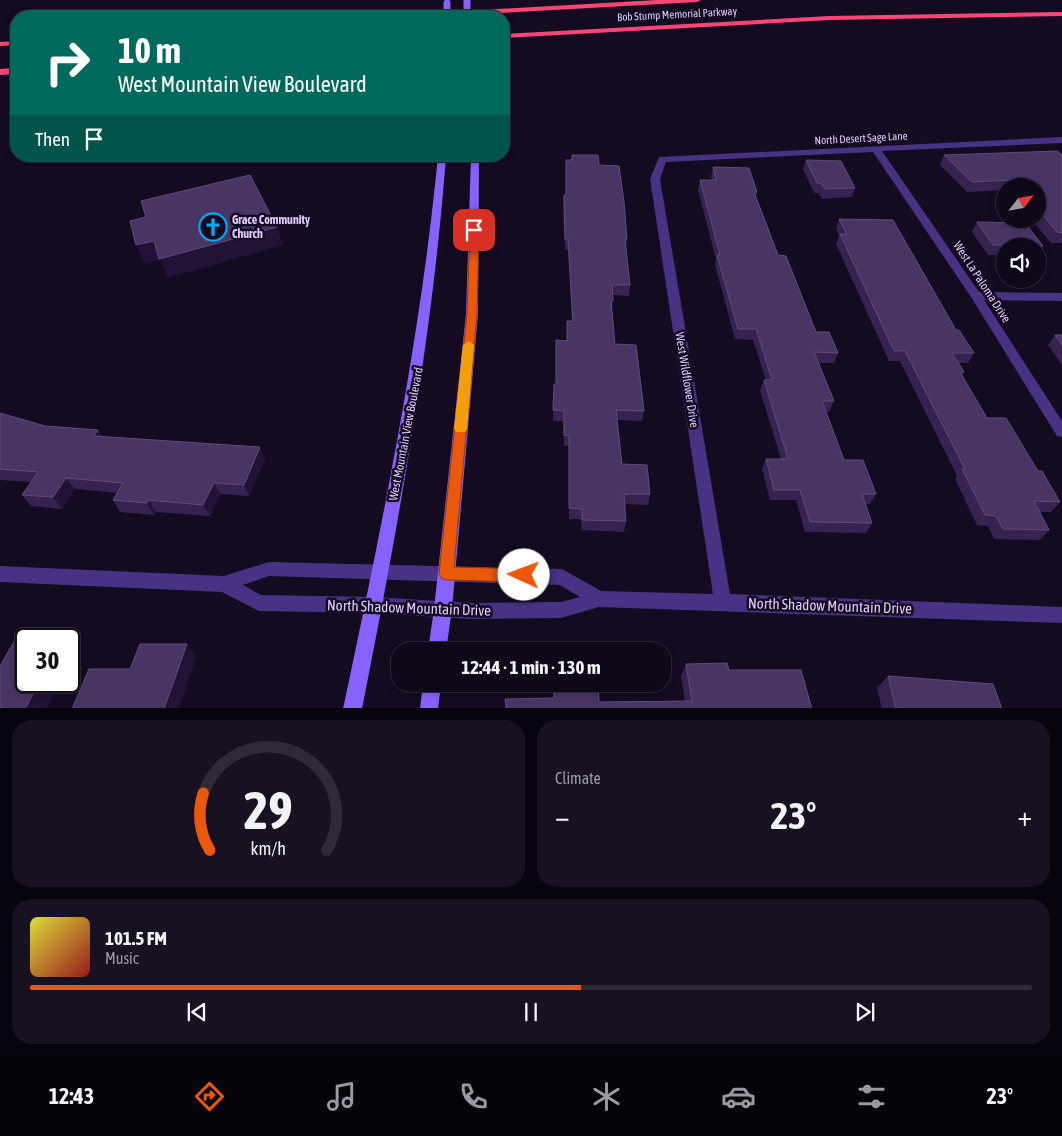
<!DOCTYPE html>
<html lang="en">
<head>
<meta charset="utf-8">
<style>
  :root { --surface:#0f0819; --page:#181122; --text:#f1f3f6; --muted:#9b9aa2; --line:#2f2938; --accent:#ea580c }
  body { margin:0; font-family:"Asap Condensed",sans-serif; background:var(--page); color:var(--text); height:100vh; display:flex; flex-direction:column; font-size:19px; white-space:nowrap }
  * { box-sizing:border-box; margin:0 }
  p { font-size:16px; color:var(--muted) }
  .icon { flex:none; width:28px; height:28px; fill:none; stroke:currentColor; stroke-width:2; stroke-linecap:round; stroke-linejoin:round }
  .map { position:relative; height:708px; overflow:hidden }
  .sheet { display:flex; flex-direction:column; gap:12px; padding:12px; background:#08040e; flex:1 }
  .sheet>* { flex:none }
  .top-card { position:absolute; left:10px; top:10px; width:500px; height:152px; border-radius:20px; box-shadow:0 2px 8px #0003,0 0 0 1px var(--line); background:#00695c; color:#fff; overflow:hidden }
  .needle { width:32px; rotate:59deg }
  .fabs { position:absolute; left:996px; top:178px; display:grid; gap:10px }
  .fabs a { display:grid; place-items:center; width:50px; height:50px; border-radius:50%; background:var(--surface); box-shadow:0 2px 8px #0003,0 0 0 1px var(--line); font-size:25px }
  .speed { position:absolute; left:15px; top:628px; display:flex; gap:10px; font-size:25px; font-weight:700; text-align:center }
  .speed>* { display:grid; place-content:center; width:65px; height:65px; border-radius:50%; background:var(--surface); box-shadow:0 2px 8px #0003,0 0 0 1px var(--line); line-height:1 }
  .speed .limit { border:2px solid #111; border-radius:8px; background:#fff; color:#111 }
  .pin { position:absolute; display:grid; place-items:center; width:42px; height:42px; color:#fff; margin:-21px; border-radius:10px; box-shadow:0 2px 8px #0006 }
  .me { position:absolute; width:55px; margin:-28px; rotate:272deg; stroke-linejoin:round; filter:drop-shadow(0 0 4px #0008) }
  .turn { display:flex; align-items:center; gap:18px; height:105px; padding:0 25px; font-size:22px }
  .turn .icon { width:65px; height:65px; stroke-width:2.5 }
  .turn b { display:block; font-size:35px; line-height:42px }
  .then { display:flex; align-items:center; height:48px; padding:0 25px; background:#0003; gap:10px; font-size:19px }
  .big { font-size:38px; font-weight:700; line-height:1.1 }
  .sheet .tile { flex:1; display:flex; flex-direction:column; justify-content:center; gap:8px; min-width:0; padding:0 18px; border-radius:20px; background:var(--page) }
  .sheet .dial { align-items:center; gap:0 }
  .dial svg { height:130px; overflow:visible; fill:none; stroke:var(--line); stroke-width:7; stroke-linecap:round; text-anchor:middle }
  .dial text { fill:var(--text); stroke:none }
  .song { display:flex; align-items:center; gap:15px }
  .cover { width:60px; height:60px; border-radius:8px; background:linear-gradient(135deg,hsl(60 70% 55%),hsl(0 70% 35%)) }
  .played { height:5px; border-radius:2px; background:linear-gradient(90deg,var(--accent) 55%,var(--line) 55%) }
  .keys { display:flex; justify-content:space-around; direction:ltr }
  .heat { display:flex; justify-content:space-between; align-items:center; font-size:28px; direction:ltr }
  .sheet .tiles { flex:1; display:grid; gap:12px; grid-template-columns:1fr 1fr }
  .tile:last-child { grid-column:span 2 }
  .trip { position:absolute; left:391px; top:642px; width:280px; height:50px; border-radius:20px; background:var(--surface); box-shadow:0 2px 8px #0003,0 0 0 1px var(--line); font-weight:700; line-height:50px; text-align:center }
  .tab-bar { display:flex; height:80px; justify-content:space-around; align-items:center; background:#06030a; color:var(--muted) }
  .tab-bar .icon { width:35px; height:35px }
  .tab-bar .active { color:var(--accent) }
  .tab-bar b { font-size:22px; color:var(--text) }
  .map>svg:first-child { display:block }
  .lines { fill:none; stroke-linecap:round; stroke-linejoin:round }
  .street { fill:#473284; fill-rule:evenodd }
  .secondary { fill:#8862ff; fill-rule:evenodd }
  .highway { fill:#ff4677; fill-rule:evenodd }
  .secondary-bridge { stroke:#8862ff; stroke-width:7 }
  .wall { fill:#362351 }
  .shaded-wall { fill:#211236 }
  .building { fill:#483564; stroke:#5f4c7c }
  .route { fill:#ea580c; stroke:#983908 }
  .slow { fill:#f59e0b }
  .labels { text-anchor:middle; stroke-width:5; stroke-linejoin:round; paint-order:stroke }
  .far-street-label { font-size:11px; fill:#ddcbff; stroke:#140b21 }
  .poi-label { font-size:12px; font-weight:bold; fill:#ddcbff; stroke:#140b21; text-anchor:start }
  .street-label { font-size:12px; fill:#ddcbff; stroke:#140b21 }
  .near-street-label { font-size:15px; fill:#ddcbff; stroke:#140b21 }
</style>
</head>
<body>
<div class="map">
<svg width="1062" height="709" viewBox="0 0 1062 709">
  <rect width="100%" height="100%" fill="#140b21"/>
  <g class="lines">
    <path class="street" d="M1062,137V143L882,151L979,292L1062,293V301L984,300L1062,421V437L1057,436L971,297L873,152L666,162L660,179L730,594L1062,607V623L599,607L561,618L471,619L373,613L259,611L222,592L0,582V566L224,576L269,562L562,569L601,591L713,594L650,179L659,157ZM269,576L560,585L580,597L561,602L471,603L373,597L261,595L243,585Z"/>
    <path class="secondary" d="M438,156H446C432,343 398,525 362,709H343C382,525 420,343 438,156Z
      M471,156H479L478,314L452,609L446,651H428L434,609L466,314Z
      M423,684H441L438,709H420Z"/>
    <path class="highway" d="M657,0H701L697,2L446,16H405L409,14Z
      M1062,12V16L830,20L504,38V34L830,16Z
      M16,41V45L0,46V42Z
      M16,68V74L0,75V69Z"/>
    <path class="secondary-bridge" d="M467,1V16
      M447,3V16"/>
  </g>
  <path class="wall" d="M572,155L599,165L627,239L626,247L630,285L629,296L613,295L612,310L615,344L644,411L642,421L617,420L622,464L650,494L648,505L625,504L626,521L624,532L582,530L581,519H569V446H564L563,421H553L554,384H556V340L566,341L572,321L568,250H565L563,205L564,195H566V160H571Z
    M944,155H1062V243H1051L1031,219H1038V186H1005V190L967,192L940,165Z
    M806,160L855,188L852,197L822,199L819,193H814L803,169Z
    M713,167L757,192L756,196L778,255L816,332L838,353L834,363H819L834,401L829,412H826L844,460L876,494L870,504H865L872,523L866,533L805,532L796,500H770L762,469L766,459H781L760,390L764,380H766L753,340L735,339L715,265L716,259L698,190L700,180H712L711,177Z
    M839,219L956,330L974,353L968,363H959L964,372L962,375L987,418L1038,471L1060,502L1051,512H1039L1049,530L1040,540L994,539L988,526L977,525L955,479L957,476L900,361H889L836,244L839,236L836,229Z
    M977,222L1043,246L1038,254V246H1005V255H988L972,232Z
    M1055,335H1062V365L1048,345Z
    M0,413L45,426L98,430L103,437L265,459L249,496L220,494L210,516L156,512L154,515L120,512L113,500L117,493L75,489L62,509L31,506L22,495L31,482L0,480Z
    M686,664L729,670L812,709H506L553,698V684H598L599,702L685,701L681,676Z
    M888,676L1002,709H882L877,688Z"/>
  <path class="shaded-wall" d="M277,227L283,245L168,278L160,260L145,264L136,245L154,241Z
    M98,430L106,441L94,436Z
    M260,447L265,459L249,496L244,485Z
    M66,478L75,489L62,509L53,497Z
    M214,483L220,494L210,516L203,505Z
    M148,500L156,512L154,515L147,503Z
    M187,644L196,657L179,709H164Z
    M69,651L74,655L69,665Z
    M40,681H60L47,709H25Z"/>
  <path class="building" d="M1057,151L1062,155V233L1057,232L1038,209V186H1018L1013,180L972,182L944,155Z
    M572,155H598L599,165L619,166L624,202L627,239H625L630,285H612L613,301H611L615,344L636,345L644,411L616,410L622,464L647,465L650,494H624L626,521L582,520V509L569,508V436L564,435V411L553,410L554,384H556V340L567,341V321H573L568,239H565L564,195H566V160H572Z
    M806,160L841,161L855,188L825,189L822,184L817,183Z
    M713,167L749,168L757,192H754L778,255L786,256L816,332H829L838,353L814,352L834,401H822L844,460H863L876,494H862L872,523L810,522L800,490H774L766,459H788L764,380H772L756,329H738L717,255H720L700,180H716Z
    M250,175L277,227L159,259L154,241L136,245L130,221L146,217L141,201Z
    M839,219L893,220L956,330H959L974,353H952L964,372H960L987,418H1006L1038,471H1042L1060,502L1034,501L1049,530L1003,529L996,516L985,515L962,469H965L905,351H894L840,234H847Z
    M977,222L1025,223L1043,246L993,245Z
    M1055,335H1062V345Z
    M0,413L45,426L98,430L94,436L260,447L244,485L214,483L203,505L148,500L147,503L113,500L123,483L66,478L53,497L22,495L38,472L0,469Z
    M15,640L26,641V681H40L25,709H0V666Z
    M140,644H187L164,709H72L89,669H130Z
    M727,663L729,670H801L812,709H506L505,699L554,698V684H598L599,702L692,701L686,664Z
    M888,676L993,684L1002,709H896Z"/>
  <path class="route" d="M474,228L479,230L477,314L454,567L524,569L529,571L531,575L529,580L524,582L446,580L441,578L439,573L467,314L470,230Z"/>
  <path class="slow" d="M469,341L474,345L467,429L465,432H456L454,429L463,345Z"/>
  <defs>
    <g id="church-ring" transform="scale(1.4375)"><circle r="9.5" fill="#140b21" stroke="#00a8f6" stroke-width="1.5"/><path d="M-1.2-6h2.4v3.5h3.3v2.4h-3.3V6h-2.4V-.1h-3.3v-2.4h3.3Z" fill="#00a8f6"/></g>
  </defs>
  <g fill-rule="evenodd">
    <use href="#church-ring" x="213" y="227"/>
  </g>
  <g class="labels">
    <g class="far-street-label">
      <text transform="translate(677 14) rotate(-3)" y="4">Bob Stump Memorial Parkway</text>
      <text transform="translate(861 138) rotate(-3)" y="4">North Desert Sage Lane</text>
    </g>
    <g class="poi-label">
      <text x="232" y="224">Grace Community<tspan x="232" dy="14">Church</tspan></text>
    </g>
    <g class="street-label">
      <text transform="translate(982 282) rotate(57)" y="4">West La Paloma Drive</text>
      <text transform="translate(687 380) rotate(81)" y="4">West Wildflower Drive</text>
      <text transform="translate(406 434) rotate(-79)" y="4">West Mountain View Boulevard</text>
    </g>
    <g class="near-street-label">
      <text transform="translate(830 606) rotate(2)" y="5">North Shadow Mountain Drive</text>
      <text transform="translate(409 608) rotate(2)" y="5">North Shadow Mountain Drive</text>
    </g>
  </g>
</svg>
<div class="fabs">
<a><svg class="needle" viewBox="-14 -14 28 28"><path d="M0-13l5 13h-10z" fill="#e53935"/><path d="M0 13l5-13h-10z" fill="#9b9aa2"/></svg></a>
<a><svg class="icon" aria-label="sound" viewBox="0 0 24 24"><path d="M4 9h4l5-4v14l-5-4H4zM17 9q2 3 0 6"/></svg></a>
</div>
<div class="speed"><div class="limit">30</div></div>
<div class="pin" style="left:474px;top:230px;background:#d93025"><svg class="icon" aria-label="arrive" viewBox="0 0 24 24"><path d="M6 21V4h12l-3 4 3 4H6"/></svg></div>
<svg class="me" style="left:524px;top:575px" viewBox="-20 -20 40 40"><circle r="19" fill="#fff"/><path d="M0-13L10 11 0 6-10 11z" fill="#ea580c"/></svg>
<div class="trip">12:44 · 1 min · 130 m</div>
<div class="top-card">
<div class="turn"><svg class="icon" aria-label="right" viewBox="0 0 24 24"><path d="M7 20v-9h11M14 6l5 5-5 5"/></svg><div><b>10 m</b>West Mountain View Boulevard</div></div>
<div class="then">Then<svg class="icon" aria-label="arrive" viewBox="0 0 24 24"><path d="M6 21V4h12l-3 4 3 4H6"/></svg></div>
</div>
</div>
<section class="sheet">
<div class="tiles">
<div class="tile dial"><svg viewBox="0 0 100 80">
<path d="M14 69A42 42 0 1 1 86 69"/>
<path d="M14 69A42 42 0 0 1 10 34" stroke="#ea580c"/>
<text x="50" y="56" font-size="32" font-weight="700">29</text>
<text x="50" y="72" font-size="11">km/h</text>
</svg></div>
<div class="tile"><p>Climate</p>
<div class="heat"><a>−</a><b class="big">23°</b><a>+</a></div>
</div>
<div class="tile">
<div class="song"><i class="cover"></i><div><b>101.5 FM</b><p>Music</p></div></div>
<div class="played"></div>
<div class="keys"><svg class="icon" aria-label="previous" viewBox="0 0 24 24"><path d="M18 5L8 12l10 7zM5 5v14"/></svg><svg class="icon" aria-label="pause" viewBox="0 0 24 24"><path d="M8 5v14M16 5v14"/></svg><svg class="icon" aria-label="next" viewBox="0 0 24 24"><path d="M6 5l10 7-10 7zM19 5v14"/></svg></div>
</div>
</div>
</section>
<nav class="tab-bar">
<b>12:43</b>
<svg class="icon active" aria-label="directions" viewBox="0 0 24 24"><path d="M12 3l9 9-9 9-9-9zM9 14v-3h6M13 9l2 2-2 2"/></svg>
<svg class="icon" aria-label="music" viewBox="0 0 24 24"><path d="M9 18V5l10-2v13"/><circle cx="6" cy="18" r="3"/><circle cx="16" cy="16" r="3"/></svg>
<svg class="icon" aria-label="phone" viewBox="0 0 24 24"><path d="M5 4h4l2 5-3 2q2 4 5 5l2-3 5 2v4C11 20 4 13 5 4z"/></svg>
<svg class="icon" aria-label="climate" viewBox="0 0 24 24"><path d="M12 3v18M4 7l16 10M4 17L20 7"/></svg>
<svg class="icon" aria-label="car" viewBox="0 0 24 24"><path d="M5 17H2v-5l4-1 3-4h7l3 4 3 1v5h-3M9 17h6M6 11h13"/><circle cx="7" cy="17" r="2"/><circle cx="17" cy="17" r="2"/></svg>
<svg class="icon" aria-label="filters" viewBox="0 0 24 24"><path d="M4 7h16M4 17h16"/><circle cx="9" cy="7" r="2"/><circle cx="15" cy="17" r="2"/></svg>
<b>23°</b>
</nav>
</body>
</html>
